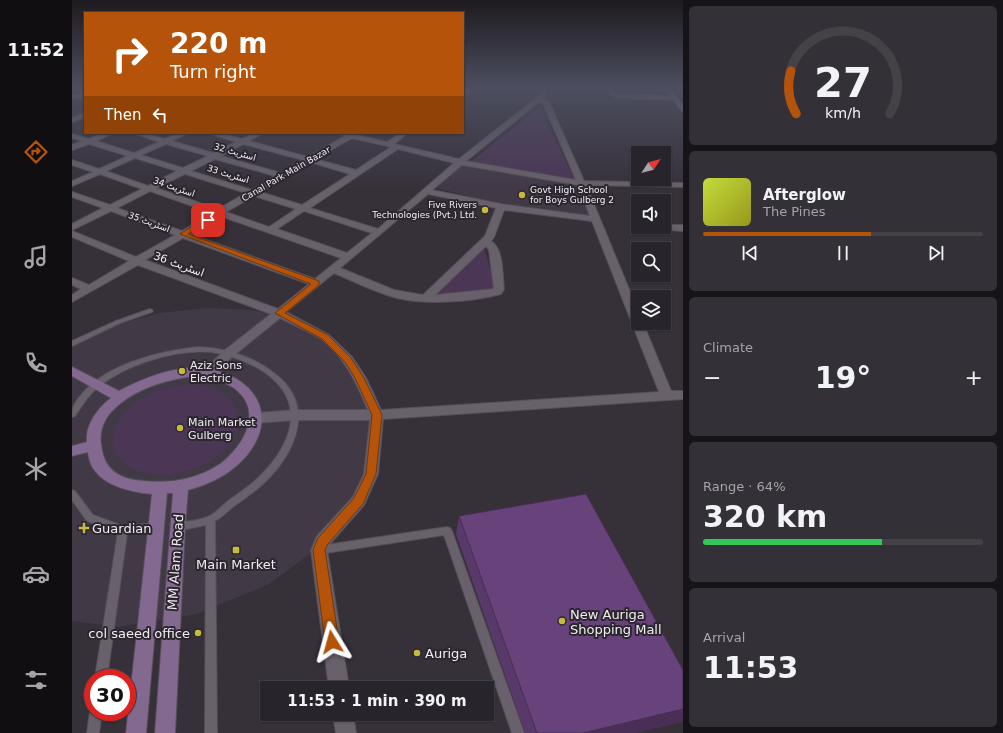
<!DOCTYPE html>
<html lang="en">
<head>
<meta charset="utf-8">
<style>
  :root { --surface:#28242b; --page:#343037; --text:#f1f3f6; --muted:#a5a4a9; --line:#444147; --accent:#b45309 }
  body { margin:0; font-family:"DejaVu Sans","Noto Naskh Arabic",sans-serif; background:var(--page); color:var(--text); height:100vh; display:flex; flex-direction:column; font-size:15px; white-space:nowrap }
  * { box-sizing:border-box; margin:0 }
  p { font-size:13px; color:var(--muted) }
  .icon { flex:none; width:22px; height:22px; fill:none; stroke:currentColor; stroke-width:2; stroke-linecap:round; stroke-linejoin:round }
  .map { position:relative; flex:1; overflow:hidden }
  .drawer { display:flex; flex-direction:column; gap:6px; padding:6px; background:#161418; width:320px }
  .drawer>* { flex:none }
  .hud { position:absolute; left:12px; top:12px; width:380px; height:122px; border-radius:0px; box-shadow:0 1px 3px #0004,0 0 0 1px var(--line); background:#b45309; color:#fff; overflow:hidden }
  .needle { width:26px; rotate:54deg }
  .buttons { position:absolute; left:559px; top:146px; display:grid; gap:8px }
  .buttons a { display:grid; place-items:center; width:40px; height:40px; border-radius:0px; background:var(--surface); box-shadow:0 1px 3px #0004,0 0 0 1px var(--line); font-size:20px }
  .speed { position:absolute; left:12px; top:669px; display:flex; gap:8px; font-size:20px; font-weight:700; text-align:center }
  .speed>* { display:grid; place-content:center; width:52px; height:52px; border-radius:50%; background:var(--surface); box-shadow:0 1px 3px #0004,0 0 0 1px var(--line); line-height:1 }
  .speed .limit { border:6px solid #d22; background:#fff; color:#111 }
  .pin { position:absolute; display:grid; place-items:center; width:34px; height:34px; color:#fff; margin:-17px; border-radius:8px; box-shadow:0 2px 6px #0006 }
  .me { position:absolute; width:44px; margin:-22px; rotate:352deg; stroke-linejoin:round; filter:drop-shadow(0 0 3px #0008) }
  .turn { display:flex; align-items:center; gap:14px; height:84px; padding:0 20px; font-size:18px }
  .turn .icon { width:52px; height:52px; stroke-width:2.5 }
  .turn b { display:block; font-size:28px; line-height:34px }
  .then { display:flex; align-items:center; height:38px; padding:0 20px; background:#0003; gap:8px; font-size:15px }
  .big { font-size:30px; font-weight:800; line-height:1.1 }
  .drawer .widget { flex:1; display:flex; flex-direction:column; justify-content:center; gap:6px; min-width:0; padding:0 14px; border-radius:6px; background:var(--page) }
  .drawer .dial { align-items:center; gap:0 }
  .dial svg { height:104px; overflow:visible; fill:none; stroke:var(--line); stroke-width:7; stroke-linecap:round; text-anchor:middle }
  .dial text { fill:var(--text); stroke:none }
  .song { display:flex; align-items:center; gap:12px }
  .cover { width:48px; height:48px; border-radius:6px; background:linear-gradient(135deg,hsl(70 70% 55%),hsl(60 70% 35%)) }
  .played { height:4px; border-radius:2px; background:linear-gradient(90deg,var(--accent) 60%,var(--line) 60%) }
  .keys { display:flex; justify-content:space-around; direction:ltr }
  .heat { display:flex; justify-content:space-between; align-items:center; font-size:22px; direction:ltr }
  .charge { height:6px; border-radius:3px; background:linear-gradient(90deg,#34c759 64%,var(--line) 0) }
  .trip { position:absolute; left:188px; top:681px; width:234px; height:40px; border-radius:0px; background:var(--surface); box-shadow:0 1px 3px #0004,0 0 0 1px var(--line); font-weight:800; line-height:40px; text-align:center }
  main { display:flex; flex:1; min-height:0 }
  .dock { display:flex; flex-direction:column; width:72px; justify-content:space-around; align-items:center; background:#100e11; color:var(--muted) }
  .dock .icon { width:28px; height:28px }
  .dock .active { color:var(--accent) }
  .dock b { font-size:18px; color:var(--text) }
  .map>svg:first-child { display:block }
  .built { fill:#423947 }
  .green { fill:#4b3656 }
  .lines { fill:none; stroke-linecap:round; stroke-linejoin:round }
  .lane-casing { stroke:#554f57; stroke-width:2 }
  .street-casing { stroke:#554f57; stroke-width:2 }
  .secondary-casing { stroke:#554f57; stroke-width:2 }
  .lane { fill:#68616b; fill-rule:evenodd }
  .street { fill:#68616b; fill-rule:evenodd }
  .secondary { fill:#83698f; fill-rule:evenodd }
  .wall { fill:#593969 }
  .shaded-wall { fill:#492e55 }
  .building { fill:#68427a; stroke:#492e55 }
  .route { fill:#b45309; stroke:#753606 }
  .poi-dot { fill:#c7bb3c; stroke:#2c262f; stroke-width:1.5 }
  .labels { text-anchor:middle; stroke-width:4; stroke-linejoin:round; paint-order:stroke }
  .far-street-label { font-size:9px; fill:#f0ecf2; stroke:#2c262f }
  .far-poi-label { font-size:9px; fill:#f0ecf2; stroke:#2c262f; text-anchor:start }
  .street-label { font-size:11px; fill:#f0ecf2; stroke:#2c262f }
  .poi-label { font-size:11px; fill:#f0ecf2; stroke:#2c262f; text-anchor:start }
  .near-poi-label { font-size:13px; fill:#f0ecf2; stroke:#2c262f; text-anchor:start }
  .near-street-label { font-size:13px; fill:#f0ecf2; stroke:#2c262f }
</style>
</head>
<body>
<main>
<nav class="dock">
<b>11:52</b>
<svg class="icon active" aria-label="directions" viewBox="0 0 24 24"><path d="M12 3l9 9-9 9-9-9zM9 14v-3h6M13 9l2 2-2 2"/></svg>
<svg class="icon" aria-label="music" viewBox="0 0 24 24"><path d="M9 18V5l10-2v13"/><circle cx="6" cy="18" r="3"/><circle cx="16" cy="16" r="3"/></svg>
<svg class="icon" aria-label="phone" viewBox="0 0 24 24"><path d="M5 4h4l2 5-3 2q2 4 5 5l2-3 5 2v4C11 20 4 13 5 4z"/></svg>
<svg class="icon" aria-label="climate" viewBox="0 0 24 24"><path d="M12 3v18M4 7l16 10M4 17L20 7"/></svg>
<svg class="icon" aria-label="car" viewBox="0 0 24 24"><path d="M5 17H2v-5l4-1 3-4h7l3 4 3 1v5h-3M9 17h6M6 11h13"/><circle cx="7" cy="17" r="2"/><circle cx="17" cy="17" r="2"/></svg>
<svg class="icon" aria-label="filters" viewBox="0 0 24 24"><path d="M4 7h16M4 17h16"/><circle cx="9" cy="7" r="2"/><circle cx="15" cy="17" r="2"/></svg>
</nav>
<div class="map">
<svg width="611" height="733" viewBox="0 0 611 733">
  <rect width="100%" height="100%" fill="#363039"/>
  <path class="built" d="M390,165L504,184L517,215L419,202L364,188Z
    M135,308L181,310L222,320L258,338L287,364L305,398L309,439L296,485L254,542L197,584L125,614L46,627L0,621V343L39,326L87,313Z"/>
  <path class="green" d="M468,106L502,179L400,161Z
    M412,248L424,287L422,291L363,294Z
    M119,384C128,385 137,386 146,390C163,398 171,419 163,436C146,467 99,482 67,471C25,457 39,416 70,398C85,389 102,386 119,384Z"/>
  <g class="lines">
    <g class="lane-casing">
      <path id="lane" d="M78,309L80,310L81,311L80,312L48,323L0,346V341L44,321Z
        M126,347C153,348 180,356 202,373C245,405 224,453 191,484C182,492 172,499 162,506C156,511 150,517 143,521L145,733H133L134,525L105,531L102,530L100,527L102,524L105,523C115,521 126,521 135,517C143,514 149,507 156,501C167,493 178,486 187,477C224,441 236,396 184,367C170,360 155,354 139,352C103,349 50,365 23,390C15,397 9,407 3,416L0,417C0,406 3,403 9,395C34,364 87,351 126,347Z
        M0,490L3,491L21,515L51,526L84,523L87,524L89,527L87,530L84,531L55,534L35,678H23L46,532L15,521L0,500Z
        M375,527L378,528L380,531L452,733H440L372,535L247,554L244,553L242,550L244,547L247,546Z
        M20,708H21V712H30L27,733H15L18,712Z"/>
    </g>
    <g class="street-casing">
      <path id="street" d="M398,86H406L391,96V91Z
        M467,86H473L475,93L470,99L477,102L512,181L611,183V187L514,185L566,311V323H571L599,391H611V399L311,419L306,474L292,505L257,545L255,550L277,688H257L239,550L245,536L281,497L292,474L298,420H224L184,423L179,421L177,418L179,415L184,413L224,410H296C285,384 273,357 249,339C237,331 221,325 208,318L161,356L140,376H132L130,373L132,370L153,350L199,314L66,265L0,302V295L9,289L0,285V278L17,285L57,261L0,237V231L64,257L103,235L39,211L0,230V224L31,208L0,197V192L38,205L70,189L28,174L0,186V181L21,172L0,165V160L27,169L56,156L17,144L0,150V145L10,141L0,138V134L17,139L32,133H41L24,141L62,153L87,142L61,133H71L93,139L107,133H116L100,141L141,153L164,142L136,133H147L170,139L183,133H191L177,141L236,157L273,136L266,133H284V135L315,142L329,133H336L322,144L387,159L467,96L469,93ZM467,102L471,103L504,180L394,161ZM280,138L319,147L284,170L243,159ZM94,144L136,156L111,168L69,155ZM171,144L231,160L209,173L149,156ZM326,149L382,163L306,229L238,208ZM63,158L105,171L76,186L34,171ZM143,159L203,176L180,190L119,171ZM238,162L278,174L230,205L188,192ZM390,165L506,185L518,216L429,204L360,190ZM113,174L174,193L146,209L84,188ZM78,191L140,213L110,231L45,208ZM356,194L424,208L413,236L351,295L322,290L268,268ZM182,196L224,209L197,227L154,212ZM432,210L520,221L587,392L309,410L294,378L280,357L257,335L214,312L262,273C283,282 303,292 325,298C355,305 399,302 429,294L432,289C430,275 432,249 419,241L422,237ZM232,211L300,233L275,253L205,229ZM148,216L269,258L243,279L118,234ZM111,238L237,284L206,309L73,260ZM414,246L417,250L422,289L363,295Z
        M540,86L542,93L547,94L602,96L605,98L602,100L546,98L537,94L534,87Z
        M0,93L13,96V100L0,97Z
        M13,113V117L0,122V118Z
        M600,225H611V231L597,230L596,228Z
        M261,714H281L284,733H264Z"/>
    </g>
    <g class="secondary-casing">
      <path id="secondary" d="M590,86H596L611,105V111L609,110Z
        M13,91V95L0,98V94Z
        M0,367L47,391C70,379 96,368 122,368C173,368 212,409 175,455C160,473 139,484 116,490L113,527L103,733H83L101,493H95L74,733H54L80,494C55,492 18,483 16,452L0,456V446L15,442C13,425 26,408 39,398L0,376ZM122,376C136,378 150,380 162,388C193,411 171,447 148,464C126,479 98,484 72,481C47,479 32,471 29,444C27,432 32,418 42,409C64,388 93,380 122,376Z"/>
    </g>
    <use href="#lane" class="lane"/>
    <use href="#street" class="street"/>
    <use href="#secondary" class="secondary"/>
  </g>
  <path class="wall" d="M387,516L564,733H453L384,534Z"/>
  <path class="shaded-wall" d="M611,709V722L564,733H511Z"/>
  <path class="building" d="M514,494L611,670V709L511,733H465L387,516Z"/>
  <linearGradient id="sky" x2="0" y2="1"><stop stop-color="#1e1a1f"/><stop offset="0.46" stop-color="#4c4e5f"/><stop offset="1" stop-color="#4c4e5f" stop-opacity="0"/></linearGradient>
  <rect width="611" height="189" fill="url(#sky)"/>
  <path class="route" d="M133,218L139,220L116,234L247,281V285L213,313L256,335L279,358L292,378L310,415L304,474L291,504L255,545L253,550L267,642L265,647L260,649L255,647L253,642L241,550L246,538L282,498L294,474L300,415L283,378L273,362L250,339L203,313L239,284L108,234Z"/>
  <g class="poi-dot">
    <circle cx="450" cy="195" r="4"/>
    <circle cx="413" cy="210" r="4"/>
    <circle cx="110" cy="371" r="4"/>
    <circle cx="108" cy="428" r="4"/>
    <path d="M10 522h4v4h4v4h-4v4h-4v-4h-4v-4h4z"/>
    <rect x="160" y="546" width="8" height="8" rx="2"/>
    <circle cx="490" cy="621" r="4"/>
    <circle cx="126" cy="633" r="4"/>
    <circle cx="345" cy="653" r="4"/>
  </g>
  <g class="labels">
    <g class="far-street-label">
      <text transform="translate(163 152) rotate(16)" y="3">اسٹریٹ 32</text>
      <text transform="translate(156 174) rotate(17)" y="3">اسٹریٹ 33</text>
      <text transform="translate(214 174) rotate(-30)" y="3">Canal Park Main Bazar</text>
      <text transform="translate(102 187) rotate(19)" y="3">اسٹریٹ 34</text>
      <text transform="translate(77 222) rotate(20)" y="3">اسٹریٹ 35</text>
    </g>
    <g class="far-poi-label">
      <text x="458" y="193">Govt High School<tspan x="458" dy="10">for Boys Gulberg 2</tspan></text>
      <text x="405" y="208" text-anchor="end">Five Rivers<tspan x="405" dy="10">Technologies (Pvt.) Ltd.</tspan></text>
    </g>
    <g class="street-label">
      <text transform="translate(107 264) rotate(20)" y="4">اسٹریٹ 36</text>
    </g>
    <g class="poi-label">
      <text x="118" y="369">Aziz Sons<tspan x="118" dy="13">Electric</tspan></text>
      <text x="116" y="426">Main Market<tspan x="116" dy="13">Gulberg</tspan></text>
    </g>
    <g class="near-poi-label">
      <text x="20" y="533">Guardian</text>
      <text x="164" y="569" text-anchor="middle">Main Market</text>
      <text x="498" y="619">New Auriga<tspan x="498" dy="15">Shopping Mall</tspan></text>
      <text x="118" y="638" text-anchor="end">col saeed office</text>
      <text x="353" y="658">Auriga</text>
    </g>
    <g class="near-street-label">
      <text transform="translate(103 562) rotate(-86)" y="5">MM Alam Road</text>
    </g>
  </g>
</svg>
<div class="buttons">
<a><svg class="needle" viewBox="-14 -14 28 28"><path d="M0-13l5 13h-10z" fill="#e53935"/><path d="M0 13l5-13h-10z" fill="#a5a4a9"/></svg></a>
<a><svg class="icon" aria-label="sound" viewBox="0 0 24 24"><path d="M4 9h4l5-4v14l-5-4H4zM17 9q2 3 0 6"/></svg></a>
<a><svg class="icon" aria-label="search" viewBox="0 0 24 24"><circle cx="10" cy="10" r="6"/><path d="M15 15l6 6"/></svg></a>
<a><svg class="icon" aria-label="layers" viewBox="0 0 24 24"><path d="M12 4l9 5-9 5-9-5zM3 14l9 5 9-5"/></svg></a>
</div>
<div class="speed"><div class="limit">30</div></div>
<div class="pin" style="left:136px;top:220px;background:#d93025"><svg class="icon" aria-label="arrive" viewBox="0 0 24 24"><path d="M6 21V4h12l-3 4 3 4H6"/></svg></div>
<svg class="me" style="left:260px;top:642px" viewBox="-20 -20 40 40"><path d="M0-17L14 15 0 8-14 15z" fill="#b45309" stroke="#fff" stroke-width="4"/></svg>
<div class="trip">11:53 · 1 min · 390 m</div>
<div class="hud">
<div class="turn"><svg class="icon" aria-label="right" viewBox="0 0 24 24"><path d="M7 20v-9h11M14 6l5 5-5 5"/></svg><div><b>220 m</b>Turn right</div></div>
<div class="then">Then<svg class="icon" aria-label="left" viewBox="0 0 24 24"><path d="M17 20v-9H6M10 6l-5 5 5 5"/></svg></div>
</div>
</div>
<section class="drawer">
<div class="widget dial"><svg viewBox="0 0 100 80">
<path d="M14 69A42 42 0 1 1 86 69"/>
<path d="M14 69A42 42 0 0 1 10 36" stroke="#b45309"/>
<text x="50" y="56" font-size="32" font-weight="700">27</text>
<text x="50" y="72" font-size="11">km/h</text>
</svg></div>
<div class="widget">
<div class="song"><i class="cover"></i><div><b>Afterglow</b><p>The Pines</p></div></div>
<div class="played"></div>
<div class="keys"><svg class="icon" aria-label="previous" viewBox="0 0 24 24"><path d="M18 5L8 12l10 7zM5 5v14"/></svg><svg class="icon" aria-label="pause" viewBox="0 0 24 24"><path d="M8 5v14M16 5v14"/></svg><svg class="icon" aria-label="next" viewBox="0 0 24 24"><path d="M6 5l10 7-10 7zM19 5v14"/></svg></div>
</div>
<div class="widget"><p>Climate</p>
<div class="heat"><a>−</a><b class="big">19°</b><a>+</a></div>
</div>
<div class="widget"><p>Range · 64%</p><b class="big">320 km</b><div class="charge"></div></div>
<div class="widget"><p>Arrival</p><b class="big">11:53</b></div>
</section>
</main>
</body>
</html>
